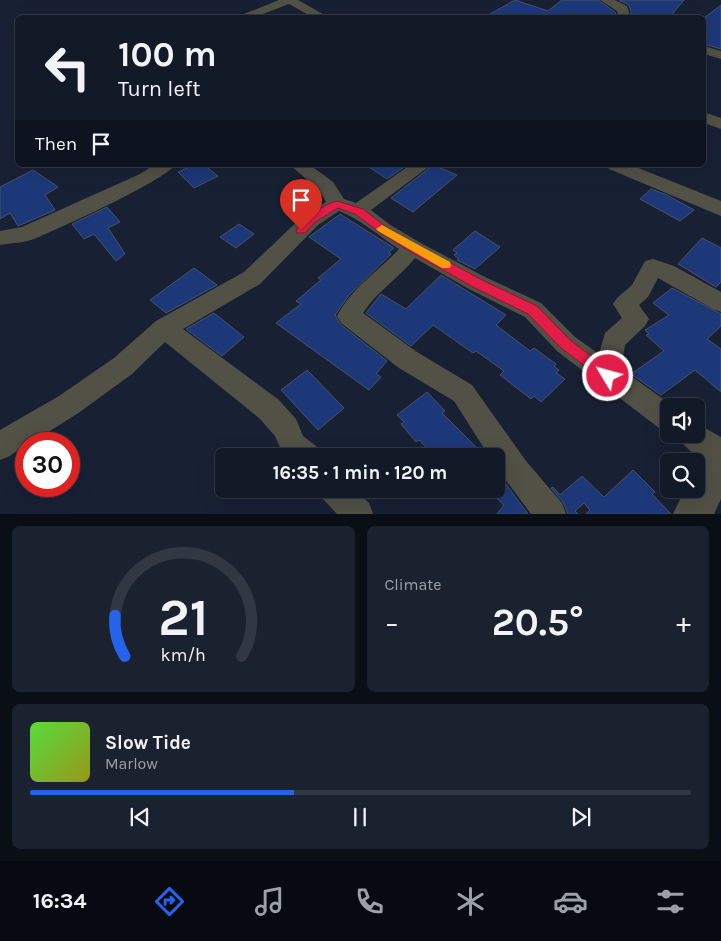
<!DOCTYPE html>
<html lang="en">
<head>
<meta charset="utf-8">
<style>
  :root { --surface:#121927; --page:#1b222f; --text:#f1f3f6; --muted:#9ca0a7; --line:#313844; --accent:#2563eb }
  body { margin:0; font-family:Karla,sans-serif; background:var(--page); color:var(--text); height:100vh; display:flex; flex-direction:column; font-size:19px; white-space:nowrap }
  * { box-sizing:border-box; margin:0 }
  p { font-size:16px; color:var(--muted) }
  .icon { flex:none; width:28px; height:28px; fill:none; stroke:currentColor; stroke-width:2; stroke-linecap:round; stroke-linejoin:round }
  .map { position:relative; height:514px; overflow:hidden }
  .panel { display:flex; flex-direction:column; gap:12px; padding:12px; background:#0a0e15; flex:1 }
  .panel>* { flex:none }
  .top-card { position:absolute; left:15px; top:15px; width:691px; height:152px; border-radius:8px; box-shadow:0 5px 20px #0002,0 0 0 1px var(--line); background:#121927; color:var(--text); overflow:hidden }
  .controls { position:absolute; left:660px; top:398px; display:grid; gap:10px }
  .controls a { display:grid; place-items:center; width:45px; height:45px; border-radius:8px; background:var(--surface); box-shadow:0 5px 20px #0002,0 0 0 1px var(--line); font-size:25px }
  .speed { position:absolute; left:15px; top:432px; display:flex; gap:10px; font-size:25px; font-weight:700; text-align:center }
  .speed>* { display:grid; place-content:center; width:65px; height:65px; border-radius:50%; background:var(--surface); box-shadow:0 5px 20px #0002,0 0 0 1px var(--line); line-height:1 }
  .speed .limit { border:8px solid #d22; background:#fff; color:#111 }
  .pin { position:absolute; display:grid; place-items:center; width:42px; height:42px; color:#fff; margin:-51px -21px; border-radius:50% 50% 50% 0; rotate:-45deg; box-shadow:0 0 5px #0007 }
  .pin .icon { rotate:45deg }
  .me { position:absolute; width:55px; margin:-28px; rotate:307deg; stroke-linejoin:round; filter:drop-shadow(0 0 4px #0008) }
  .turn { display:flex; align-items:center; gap:18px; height:105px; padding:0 20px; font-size:22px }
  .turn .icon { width:65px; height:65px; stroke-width:2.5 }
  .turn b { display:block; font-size:35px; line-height:42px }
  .then { display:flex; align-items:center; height:48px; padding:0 20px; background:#0003; gap:10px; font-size:19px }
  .big { font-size:38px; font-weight:700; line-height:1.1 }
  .panel .widget { flex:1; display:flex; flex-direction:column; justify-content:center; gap:8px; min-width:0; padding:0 18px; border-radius:8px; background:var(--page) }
  .panel .dial { align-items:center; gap:0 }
  .dial svg { height:130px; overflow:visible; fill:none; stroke:var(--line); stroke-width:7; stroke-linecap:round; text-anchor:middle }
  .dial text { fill:var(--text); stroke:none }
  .song { display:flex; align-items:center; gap:15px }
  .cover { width:60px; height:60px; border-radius:8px; background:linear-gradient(135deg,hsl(110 70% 55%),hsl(60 70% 35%)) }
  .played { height:5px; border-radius:2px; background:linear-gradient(90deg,var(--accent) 40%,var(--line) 40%) }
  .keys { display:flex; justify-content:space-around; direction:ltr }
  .heat { display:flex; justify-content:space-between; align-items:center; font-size:28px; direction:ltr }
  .panel .tiles { flex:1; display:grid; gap:12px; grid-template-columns:1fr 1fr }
  .widget:last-child { grid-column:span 2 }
  .trip { position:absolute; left:215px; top:448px; width:290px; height:50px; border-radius:8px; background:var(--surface); box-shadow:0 5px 20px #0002,0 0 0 1px var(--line); font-weight:700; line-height:50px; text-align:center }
  .tabs { display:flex; height:80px; justify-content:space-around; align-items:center; background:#070a10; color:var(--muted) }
  .tabs .icon { width:35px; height:35px }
  .tabs .selected { color:var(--accent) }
  .tabs b { font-size:22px; color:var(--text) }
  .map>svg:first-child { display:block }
  .building { fill:#1d3879; stroke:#485268 }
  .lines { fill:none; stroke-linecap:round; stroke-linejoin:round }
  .minor { fill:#515146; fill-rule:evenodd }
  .tertiary { fill:#515146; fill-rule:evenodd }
  .route { fill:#e11d48; stroke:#92132f }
  .slow { fill:#f59e0b }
</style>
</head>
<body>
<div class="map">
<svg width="721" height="514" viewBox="0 0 721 514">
  <rect width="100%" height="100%" fill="#182134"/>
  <path class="building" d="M515,0L548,11L562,0H598L615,12L617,18H483Z
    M619,0H684L669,18H633L629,5Z
    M721,5V49L704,44V18Z
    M194,165H204L218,176L194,188L178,172Z
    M366,165H407L387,179Z
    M433,165L457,175L413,212L391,198Z
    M33,170L58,187L45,195L55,210L18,226L10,213L0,219V187Z
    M651,189L667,195L694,210L680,221L640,199Z
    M107,207L120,222L108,228L125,254L116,261L94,234L84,239L72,224Z
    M340,214L394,248L389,252L391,254L349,295L335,315L340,324L387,361L376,374L381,377L369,390L276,323L301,304L296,301L321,280L318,278L341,259L309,237Z
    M239,224L254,234L236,248L220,237Z
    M475,231L500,247L475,269L457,260L459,259L454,255L457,253L453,250Z
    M702,238L721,248V282L716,287L678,264Z
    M194,268L217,285L166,313L150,300Z
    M441,275L506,315L496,325L530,351L534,348L556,364L554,366L559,370L556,373L565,379L541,402L534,396L531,399L500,375L504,371L476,351L473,353L433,325L411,346L366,313L381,294L406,309Z
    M672,288L721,314V326L707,339L721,349V392L695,370L661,395L631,374L664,351L646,335L649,334L645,330L669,315L653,303Z
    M214,313L244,337L222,356L186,329Z
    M307,370L344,408L318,430L281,390Z
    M427,392L445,411L442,413L485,456H434L419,440L416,442L401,424L404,422L397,415Z
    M633,470L655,492L652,494L671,514H586L590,510L584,503L575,511L578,514H568L563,502L551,488L553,487L560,495L582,476L604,497Z
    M503,480L528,514H497L504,505L491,493Z"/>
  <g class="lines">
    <path class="minor" d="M279,0H298L330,18H314L289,4L253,18H234Z
      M600,0H615L627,6L631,18H619L617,11Z
      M704,46L721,51V59L704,54Z
      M704,112L721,118V129L704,123Z
      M154,165H175C164,181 58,229 34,239C24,243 11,243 0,245V231L22,227L140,174Z
      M290,165H310L333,182L344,199L356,203L410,165H431L371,210L389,224L419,242L485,277L541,303L575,337L599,354L605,333L622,318L613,304L617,298L632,285L645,261L653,259L674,266L721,292V312L713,309L658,278L648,297L639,305L649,319L645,326L625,345L621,369L673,406H669V432L659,428L604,386L598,384L596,381L557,351L525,317L469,289L415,258C399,278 376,292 363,313L417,352L472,385L526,461L562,503L566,514H531L496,467V456H489L454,401L399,368L341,323L337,316C353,286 377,273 399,249C380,237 359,218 339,211L318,225L260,284L183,329L279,400L296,419L303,436L316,446L320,456H284L275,436L259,418L165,342L132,374L77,414L29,444H26L10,456L0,460V430L59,396L114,358L156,321L244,272L304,215L326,202L319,190Z
      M606,165H631L721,201V216L609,169Z
      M696,423L721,437V467C705,461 683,450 677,434H696Z
      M320,489H355L369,503L373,514H337L324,500Z"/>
    <path class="tertiary" d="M721,440V499L714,514H673L685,489H696C696,466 698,449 721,440Z"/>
  </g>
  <path class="route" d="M337,201L363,209L386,227L416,244L482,280L537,306L570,340L612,372L614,376L612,380L608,382L603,380L561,348L528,314L473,287L408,250L379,232L355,214L338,208L315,222L305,233H297L296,230C305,217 322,205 337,201Z"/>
  <path class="slow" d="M382,225L450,262L451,265L450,268H442L378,231L376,229Z"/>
</svg>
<div class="controls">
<a><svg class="icon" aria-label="sound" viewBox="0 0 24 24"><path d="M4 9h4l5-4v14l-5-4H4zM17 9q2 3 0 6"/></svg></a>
<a><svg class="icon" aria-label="search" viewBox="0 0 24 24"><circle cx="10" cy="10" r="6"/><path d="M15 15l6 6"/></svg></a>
</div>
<div class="speed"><div class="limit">30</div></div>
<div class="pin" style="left:301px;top:230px;background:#d93025"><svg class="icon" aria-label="arrive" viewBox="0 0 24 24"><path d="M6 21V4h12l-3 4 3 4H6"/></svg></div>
<svg class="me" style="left:608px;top:376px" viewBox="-20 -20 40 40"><circle r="17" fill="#e11d48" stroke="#fff" stroke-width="3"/><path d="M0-11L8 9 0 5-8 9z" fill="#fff"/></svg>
<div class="trip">16:35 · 1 min · 120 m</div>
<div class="top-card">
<div class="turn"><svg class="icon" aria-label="left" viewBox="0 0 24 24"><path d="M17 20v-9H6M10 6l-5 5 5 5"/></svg><div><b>100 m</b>Turn left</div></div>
<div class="then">Then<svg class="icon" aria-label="arrive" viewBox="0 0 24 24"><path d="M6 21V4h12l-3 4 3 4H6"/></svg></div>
</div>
</div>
<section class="panel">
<div class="tiles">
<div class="widget dial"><svg viewBox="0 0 100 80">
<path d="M14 69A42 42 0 1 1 86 69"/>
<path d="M14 69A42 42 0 0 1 8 44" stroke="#2563eb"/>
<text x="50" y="56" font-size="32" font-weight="700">21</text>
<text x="50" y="72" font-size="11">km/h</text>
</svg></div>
<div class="widget"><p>Climate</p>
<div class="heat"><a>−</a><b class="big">20.5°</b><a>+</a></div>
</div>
<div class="widget">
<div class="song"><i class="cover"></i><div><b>Slow Tide</b><p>Marlow</p></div></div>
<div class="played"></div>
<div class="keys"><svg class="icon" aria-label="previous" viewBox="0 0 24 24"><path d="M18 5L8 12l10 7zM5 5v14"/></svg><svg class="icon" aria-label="pause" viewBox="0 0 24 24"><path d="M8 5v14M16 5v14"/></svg><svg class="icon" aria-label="next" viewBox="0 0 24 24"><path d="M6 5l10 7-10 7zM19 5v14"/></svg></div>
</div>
</div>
</section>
<nav class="tabs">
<b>16:34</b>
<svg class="icon selected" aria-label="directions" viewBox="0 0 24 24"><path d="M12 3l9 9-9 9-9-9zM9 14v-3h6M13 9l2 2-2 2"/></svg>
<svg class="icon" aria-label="music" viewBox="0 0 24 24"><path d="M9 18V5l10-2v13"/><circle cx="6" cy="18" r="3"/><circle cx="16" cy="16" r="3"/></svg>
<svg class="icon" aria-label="phone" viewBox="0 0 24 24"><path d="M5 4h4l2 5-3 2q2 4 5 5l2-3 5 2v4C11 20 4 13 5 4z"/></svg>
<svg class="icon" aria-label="climate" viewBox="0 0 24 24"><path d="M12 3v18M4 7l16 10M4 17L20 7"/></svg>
<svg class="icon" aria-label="car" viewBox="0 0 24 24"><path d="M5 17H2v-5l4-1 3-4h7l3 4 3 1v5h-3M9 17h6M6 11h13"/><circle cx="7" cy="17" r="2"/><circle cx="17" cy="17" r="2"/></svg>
<svg class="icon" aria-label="filters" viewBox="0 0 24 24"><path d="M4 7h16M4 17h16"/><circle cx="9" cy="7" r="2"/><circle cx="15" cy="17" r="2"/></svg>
</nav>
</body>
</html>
